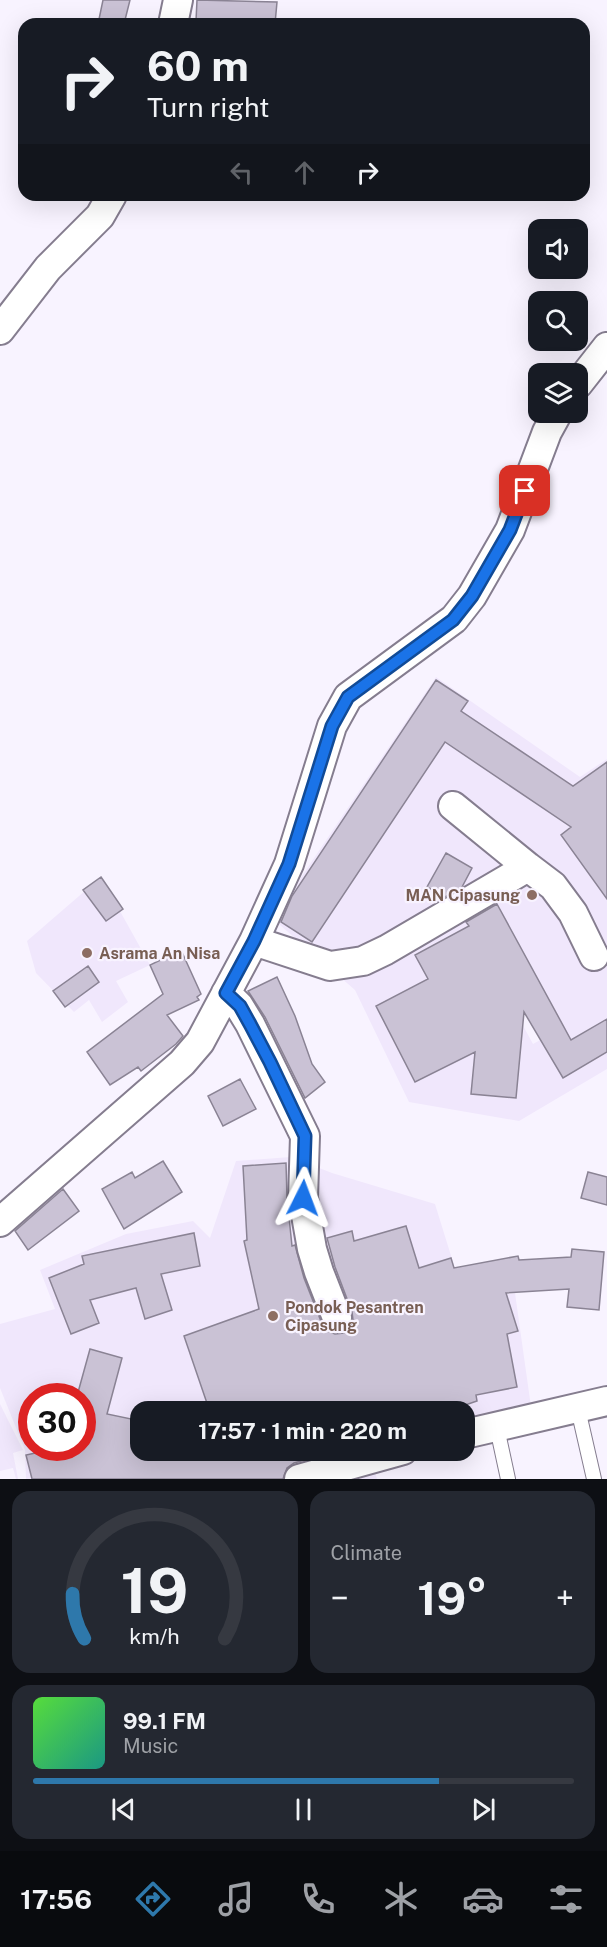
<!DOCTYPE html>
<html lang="en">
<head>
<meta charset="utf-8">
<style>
  :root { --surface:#171b24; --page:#242831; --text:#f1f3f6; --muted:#9ea1a6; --line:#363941; --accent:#2e78ab }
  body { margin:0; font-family:"Public Sans",sans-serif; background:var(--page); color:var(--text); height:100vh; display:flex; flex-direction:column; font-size:22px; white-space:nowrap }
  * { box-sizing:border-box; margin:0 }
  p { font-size:20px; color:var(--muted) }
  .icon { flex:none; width:33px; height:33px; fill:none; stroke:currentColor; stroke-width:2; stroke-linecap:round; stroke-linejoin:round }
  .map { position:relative; height:1479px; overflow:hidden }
  .drawer { display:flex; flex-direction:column; gap:12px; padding:12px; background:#0d0f14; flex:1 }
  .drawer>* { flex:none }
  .guide { position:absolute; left:18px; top:18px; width:572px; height:183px; border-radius:18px; box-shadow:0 6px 24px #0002; background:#171b24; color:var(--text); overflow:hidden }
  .buttons { position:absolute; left:528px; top:219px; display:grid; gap:12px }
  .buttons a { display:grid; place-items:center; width:60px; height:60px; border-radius:12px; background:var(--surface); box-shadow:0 6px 24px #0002; font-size:30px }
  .speed { position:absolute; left:18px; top:1383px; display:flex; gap:12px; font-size:30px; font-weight:700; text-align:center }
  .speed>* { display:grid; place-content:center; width:78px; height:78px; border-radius:50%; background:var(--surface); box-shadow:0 6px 24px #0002; line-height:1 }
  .speed .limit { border:9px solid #d22; background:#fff; color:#111 }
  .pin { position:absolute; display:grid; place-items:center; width:51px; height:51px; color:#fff; margin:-26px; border-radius:12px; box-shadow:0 3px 9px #0006 }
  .me { position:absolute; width:66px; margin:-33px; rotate:3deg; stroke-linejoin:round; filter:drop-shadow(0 0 4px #0008) }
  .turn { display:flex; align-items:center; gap:21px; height:126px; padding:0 30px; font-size:27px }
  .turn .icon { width:78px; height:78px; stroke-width:2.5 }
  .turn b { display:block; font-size:42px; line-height:51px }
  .lanes { display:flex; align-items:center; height:57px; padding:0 30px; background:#0003; justify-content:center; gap:30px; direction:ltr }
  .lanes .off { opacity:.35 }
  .big { font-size:45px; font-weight:700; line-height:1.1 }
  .drawer .widget { flex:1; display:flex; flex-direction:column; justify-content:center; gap:9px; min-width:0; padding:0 21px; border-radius:18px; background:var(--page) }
  .drawer .dial { align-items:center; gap:0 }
  .dial svg { height:156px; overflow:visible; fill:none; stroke:var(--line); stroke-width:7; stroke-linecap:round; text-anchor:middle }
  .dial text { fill:var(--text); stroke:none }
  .song { display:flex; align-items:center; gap:18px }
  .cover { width:72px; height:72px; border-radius:9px; background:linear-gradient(135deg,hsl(110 70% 55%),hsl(170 70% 35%)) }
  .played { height:6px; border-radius:3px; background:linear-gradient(90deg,var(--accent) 75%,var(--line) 75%) }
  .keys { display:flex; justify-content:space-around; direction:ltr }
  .heat { display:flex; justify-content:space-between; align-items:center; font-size:33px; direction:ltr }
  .drawer .tiles { flex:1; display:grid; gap:12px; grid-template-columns:1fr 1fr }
  .widget:last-child { grid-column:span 2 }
  .trip { position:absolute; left:130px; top:1401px; width:345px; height:60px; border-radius:18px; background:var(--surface); box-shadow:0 6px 24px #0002; font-weight:700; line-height:60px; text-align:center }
  .dock { display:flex; height:96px; justify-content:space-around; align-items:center; background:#090b0e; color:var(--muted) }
  .dock .icon { width:42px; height:42px }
  .dock .current { color:var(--accent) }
  .dock b { font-size:27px; color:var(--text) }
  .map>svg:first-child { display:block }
  .built { fill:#f0e7fc; fill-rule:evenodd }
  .building { fill:#cac2d5; stroke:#8a8394; stroke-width:1.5 }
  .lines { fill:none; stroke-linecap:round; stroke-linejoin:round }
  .service-casing { stroke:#857d8f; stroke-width:16 }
  .minor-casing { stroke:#857d8f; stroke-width:32 }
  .service { stroke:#fff; stroke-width:14 }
  .minor { stroke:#fff; stroke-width:28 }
  .route-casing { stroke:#114b97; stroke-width:15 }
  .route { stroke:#1a73e8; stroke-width:10 }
  .education-dot { fill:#8d6e63; stroke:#f8f3ff; stroke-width:2 }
  .labels { text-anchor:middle; stroke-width:4.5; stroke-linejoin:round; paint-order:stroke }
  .education-label { font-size:16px; font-weight:bold; fill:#785e54; stroke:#f8f3ff; text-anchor:start }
</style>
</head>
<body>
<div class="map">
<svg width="607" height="1479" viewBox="0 0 607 1479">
  <rect width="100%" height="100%" fill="#f8f3ff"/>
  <path class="built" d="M436,677L580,777L607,759L595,810L561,835L599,888L607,882V1019L549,1054L563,1078L607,1052V1069L519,1121L409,1102L355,990L273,919ZM436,680L467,702L445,742L312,942L277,919ZM446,854L472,868L454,901L428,887ZM496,902L564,1027L533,1044L465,919Z
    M101,877L150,965L116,981L128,1002L102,1022L89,1000L74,1012L36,973L27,941Z
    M291,1157L332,1173L435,1204L465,1301L515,1293L531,1407L465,1428V1412H141V1450L391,1451L370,1457L377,1479H26L25,1450L0,1388V1324L55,1309L40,1270L126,1234L193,1221L210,1238L236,1161ZM32,1396H82V1448H32Z
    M0,1404L23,1450L13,1453L18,1479H16L13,1468L0,1471Z"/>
  <path class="building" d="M103,0H130L124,24H98Z
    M197,0L277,2L275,24H232L196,21Z
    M436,680L468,701L461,711L573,786L607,762V899L561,835L571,827L445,742L312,942L281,922L292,896Z
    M446,853L472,868L462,887L445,897L427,887Z
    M101,877L123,909L106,921L83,890Z
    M497,904L571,1040L607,1019V1052L563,1078L524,1012L516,1098L471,1094L475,1052L415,1082L376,1006L428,979L415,955L469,926L466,922Z
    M181,950L201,994L197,997L199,1000L167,1015L183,1036L176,1044L141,1071L138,1067L110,1085L87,1052L163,994L150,965Z
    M88,966L99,982L65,1007L53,991Z
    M277,977L295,1016L312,1064L325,1082L305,1098L265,1017L248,991Z
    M240,1079L256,1109L223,1126L208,1096Z
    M163,1161L182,1192L124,1229L102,1189L132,1172L135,1178Z
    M286,1163L287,1198L292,1246L295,1245L304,1278L322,1324L327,1331L335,1334L344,1333L350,1328L353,1320L352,1312L335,1267L327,1238L352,1231L354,1241L406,1226L419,1268L451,1258L454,1268L518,1256L519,1260L571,1257L572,1249L604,1252L599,1310L567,1307L569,1289L506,1293L518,1331L507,1334L517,1387L476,1395L477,1401L445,1412H262L260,1403L236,1412H210L184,1336L259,1309L244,1241L247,1240L243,1166Z
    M588,1172L607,1177V1205L581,1198Z
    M63,1189L79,1211L28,1250L15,1231Z
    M194,1233L200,1266L161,1274L172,1310L145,1319L136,1288L90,1300L99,1323L71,1334L49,1278L84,1264L82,1256Z
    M90,1349L122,1358L107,1414L141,1421V1450H340L294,1463L287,1468L283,1479H32L26,1455L58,1448H82V1396H77Z"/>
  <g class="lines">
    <g class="service-casing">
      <path id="service" d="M578,1409L594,1479
        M497,1428L508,1479"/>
    </g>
    <g class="minor-casing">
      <path id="minor" d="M173,24L178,0
        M0,330L48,268L100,216L112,195
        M578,384L607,347
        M453,806L528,867
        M254,941L330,966L363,961L386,950L528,867L553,886L573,913L594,956
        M226,993L239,1006L250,1024L305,1136L303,1198L312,1249L319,1272L337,1318
        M0,1222L182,1063L200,1042L254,941L289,864L332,726L348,697L454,619L472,596L510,530L547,432L558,412
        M465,1434L607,1401
        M299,1479L403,1450"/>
    </g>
    <use href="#service" class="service"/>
    <use href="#minor" class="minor"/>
  </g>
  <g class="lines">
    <g class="route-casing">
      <path id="route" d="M303,1198L305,1136L270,1062L250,1024L240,1006L226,993L254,941L289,864L332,726L348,697L453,620L472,596L510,530L525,491"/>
    </g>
    <use href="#route" class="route"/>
  </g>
  <g class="education-dot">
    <circle cx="532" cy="895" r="6"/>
    <circle cx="87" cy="953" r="6"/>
    <circle cx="273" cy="1316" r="6"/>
  </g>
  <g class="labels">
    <g class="education-label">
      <text x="520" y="901" text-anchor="end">MAN Cipasung</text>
      <text x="99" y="959">Asrama An Nisa</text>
      <text x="285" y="1313">Pondok Pesantren<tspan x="285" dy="18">Cipasung</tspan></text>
    </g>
  </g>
</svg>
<div class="buttons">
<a><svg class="icon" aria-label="sound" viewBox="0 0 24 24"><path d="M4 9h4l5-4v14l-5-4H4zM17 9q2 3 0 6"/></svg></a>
<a><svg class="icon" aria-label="search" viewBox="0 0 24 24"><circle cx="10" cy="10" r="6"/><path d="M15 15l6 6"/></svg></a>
<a><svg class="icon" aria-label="layers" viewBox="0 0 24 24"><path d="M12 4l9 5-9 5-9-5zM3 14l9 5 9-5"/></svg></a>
</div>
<div class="speed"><div class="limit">30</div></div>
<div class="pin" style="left:525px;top:491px;background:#d93025"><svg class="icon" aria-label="arrive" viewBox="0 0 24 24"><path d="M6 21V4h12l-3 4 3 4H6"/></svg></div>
<svg class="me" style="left:303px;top:1198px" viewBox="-20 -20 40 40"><path d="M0-17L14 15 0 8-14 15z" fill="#1a73e8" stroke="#fff" stroke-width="4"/></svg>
<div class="trip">17:57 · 1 min · 220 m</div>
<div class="guide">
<div class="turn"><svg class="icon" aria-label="right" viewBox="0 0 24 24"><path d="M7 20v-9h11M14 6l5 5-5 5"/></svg><div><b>60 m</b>Turn right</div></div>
<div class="lanes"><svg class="icon off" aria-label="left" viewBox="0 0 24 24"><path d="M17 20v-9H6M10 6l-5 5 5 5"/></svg><svg class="icon off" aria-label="ahead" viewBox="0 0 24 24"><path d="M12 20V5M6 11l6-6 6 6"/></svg><svg class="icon" aria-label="right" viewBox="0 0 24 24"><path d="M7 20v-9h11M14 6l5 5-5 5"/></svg></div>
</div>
</div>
<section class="drawer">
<div class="tiles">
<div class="widget dial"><svg viewBox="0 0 100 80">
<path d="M14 69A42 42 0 1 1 86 69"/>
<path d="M14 69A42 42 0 0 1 8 46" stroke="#2e78ab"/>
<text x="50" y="56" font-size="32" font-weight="700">19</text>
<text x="50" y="72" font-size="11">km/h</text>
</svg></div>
<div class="widget"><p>Climate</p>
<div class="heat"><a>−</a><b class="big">19°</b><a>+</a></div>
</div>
<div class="widget">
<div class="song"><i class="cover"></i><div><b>99.1 FM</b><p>Music</p></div></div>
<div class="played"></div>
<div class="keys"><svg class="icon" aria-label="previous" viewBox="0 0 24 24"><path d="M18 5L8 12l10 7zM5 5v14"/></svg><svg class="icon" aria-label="pause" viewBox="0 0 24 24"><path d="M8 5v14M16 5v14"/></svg><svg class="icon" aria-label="next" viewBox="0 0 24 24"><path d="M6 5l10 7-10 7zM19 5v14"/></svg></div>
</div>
</div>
</section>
<nav class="dock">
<b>17:56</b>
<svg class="icon current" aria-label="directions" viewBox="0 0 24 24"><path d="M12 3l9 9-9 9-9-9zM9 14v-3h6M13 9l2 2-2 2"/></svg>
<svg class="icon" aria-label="music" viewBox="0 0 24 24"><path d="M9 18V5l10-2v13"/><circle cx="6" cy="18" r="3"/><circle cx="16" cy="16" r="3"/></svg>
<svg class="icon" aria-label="phone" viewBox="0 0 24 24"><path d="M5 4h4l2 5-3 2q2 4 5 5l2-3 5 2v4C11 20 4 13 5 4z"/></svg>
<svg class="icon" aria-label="climate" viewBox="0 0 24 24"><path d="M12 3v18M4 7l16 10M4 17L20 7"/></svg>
<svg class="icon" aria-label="car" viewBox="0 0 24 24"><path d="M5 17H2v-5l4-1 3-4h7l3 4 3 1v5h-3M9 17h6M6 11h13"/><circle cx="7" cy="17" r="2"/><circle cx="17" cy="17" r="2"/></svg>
<svg class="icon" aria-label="filters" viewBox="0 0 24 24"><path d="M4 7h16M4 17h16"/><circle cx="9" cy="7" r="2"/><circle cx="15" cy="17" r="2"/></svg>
</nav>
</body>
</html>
